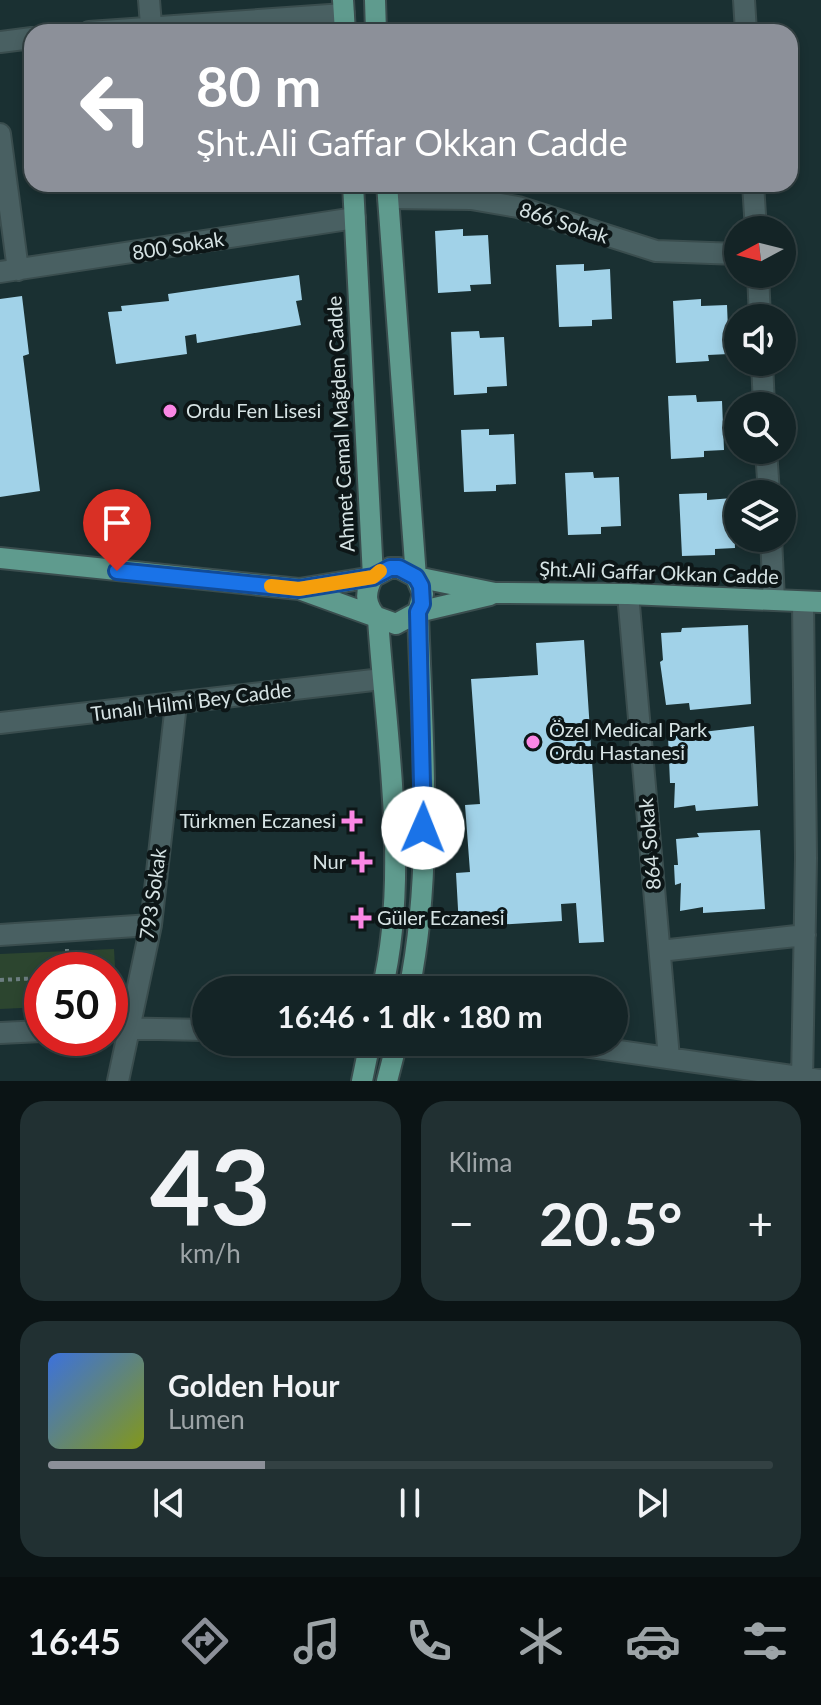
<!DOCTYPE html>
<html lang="tr">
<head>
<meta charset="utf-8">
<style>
  :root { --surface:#142426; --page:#213032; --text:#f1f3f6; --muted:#9da4a7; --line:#334143; --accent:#8c9099 }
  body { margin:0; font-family:Lato,sans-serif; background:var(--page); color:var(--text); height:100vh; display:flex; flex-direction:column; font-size:30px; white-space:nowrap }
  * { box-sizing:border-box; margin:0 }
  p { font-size:26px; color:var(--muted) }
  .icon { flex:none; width:44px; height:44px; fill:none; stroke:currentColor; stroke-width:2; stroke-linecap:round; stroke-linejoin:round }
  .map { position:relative; height:1081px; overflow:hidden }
  .drawer { display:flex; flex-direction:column; gap:20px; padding:20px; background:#0b1415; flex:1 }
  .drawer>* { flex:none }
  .banner { position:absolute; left:24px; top:24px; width:774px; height:168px; border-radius:24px; box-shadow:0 4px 12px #0003,0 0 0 2px var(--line); background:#8c9099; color:#fff; overflow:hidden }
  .needle { width:52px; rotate:263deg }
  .controls { position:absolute; left:724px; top:216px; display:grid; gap:16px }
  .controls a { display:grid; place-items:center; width:72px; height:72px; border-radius:50%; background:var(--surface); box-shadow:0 4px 12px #0003,0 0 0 2px var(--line); font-size:40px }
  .speed { position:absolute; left:24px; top:952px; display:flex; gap:16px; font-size:40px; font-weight:700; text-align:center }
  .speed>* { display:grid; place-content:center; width:104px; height:104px; border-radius:50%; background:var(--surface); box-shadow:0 4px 12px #0003,0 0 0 2px var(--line); line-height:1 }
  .speed .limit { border:12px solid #d22; background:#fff; color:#111 }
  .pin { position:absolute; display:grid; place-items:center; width:68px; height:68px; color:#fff; margin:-82px -34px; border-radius:50% 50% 50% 0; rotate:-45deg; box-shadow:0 0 8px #0007 }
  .pin .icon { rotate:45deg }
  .me { position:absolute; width:88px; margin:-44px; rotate:1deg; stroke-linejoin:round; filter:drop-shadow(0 0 6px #0008) }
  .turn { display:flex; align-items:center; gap:28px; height:168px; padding:0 40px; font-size:36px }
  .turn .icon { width:104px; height:104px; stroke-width:2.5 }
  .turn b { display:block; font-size:56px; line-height:68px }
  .big { font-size:60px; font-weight:700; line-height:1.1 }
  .drawer .widget { flex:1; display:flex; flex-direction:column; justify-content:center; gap:12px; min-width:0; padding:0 28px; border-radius:24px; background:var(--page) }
  .drawer .dial { align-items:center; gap:0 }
  .dial b { font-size:104px; line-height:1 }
  .song { display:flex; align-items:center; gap:24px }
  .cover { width:96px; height:96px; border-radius:12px; background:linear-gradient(135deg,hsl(220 70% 55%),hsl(70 70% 35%)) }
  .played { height:8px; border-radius:4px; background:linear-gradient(90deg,var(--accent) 30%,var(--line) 30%) }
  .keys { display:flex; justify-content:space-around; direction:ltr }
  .heat { display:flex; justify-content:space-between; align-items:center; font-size:44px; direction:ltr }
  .drawer .tiles { flex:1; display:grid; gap:20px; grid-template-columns:1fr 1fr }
  .widget:last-child { grid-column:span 2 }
  .trip { position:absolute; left:192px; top:976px; width:436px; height:80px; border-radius:40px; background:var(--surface); box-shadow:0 4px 12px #0003,0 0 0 2px var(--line); font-weight:700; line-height:80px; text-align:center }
  .tab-bar { display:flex; height:128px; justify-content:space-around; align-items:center; background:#080e0f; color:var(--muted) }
  .tab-bar .icon { width:56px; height:56px }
  .tab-bar .selected { color:var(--accent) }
  .tab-bar b { font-size:36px; color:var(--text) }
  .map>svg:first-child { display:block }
  .green { fill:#2c452f }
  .building { fill:#a1d2e8 }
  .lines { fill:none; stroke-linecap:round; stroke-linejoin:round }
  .minor-casing { stroke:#3a4d4e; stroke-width:24 }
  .major-casing { stroke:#3a4d4e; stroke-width:24 }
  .path { stroke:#6c7e80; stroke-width:4; stroke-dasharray:4 4; stroke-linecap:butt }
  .minor { stroke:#496062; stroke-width:20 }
  .major { stroke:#5f9b8e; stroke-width:20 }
  .route-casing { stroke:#114b97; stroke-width:20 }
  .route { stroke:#1a73e8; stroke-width:14 }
  .slow { stroke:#f59e0b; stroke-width:14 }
  .poi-dot { fill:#fb87e5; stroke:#0d1617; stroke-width:3 }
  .labels { text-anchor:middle; stroke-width:8; stroke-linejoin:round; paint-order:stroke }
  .street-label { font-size:20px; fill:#d6e3e4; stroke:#0d1617 }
  .poi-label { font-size:20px; fill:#d6e3e4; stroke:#0d1617; text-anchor:start }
</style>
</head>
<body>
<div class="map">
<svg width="821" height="1081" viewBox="0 0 821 1081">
  <rect width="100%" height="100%" fill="#1a3032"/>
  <path class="green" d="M114,949L117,1004L110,1005V970H42V1007L0,1009V954Z"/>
  <path class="building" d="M463,229V236L488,235L491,284L470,285L471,291L438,293L435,231Z
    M584,264V271L610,269L612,319L592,320V326L559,327L556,265Z
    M299,275L302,300L296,301L301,325L197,343L196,334L185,336L187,354L116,364L108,312L122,311L121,306L169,301L168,294Z
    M22,296L29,354L23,356L40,491L0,497V299Z
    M701,299V306L727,305L729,354L708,355L709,361L676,363L673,301Z
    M479,331L480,338L504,337L507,386L487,387V393L454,395L451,332Z
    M696,395L697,402L722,401L724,450L704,451V457L671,459L668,396Z
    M489,429V435L514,434L516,484L496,485V491L464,492L461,430Z
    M593,472L594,478L619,477L621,526L601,527V534L568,535L565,473Z
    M707,493V500L733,498L735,548L715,549V555L682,556L679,494Z
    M748,625L751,704L690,710L689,703L666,705L660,662L663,660L661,633L681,632L682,628Z
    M584,640L604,942L579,943L576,903L561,904L562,921L459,927L456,873L470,872L465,805L480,804L471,679L538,675L536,643Z
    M754,726L758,806L696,811L695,805L674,808L675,783H670L668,736Z
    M760,830L765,909L703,913V907L680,911L681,883L675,885L674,865H678L676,839L699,837L697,833Z"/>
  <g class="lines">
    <g class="minor-casing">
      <path id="minor" d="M149,0L151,25
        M744,0L746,32
        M89,32L344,14
        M0,42L32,38
        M0,134L18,270
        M753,184L756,230
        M388,198L471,199L518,207L656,251L738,254
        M0,272L355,218
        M758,274L760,318
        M762,362L764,406
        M766,450L769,494
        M771,538L774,600
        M628,594L669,1058
        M0,723L382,679
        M0,935L151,925
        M660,951L805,935
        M110,1028L206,1030
        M0,1033L42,1031
        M556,1042L821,1080
        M118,1081L151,925L176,704
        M802,1081L806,858L803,602"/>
    </g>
    <g class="major-casing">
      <path id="major" d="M343,0L345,32
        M375,0L376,32
        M353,184L373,577C364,593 365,606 378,619C386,737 410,874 382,990
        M387,184L416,577L423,594L418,612C422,737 434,867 409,990
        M0,558L299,589L373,577L390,568H399L416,577L495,593L628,594L821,602
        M302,590L396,624L418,612L490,595
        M362,1081L370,1042
        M387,1081L397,1042"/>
    </g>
    <path class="path" d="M67,949L68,970
      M0,980L42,978"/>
    <use href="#minor" class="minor"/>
    <use href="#major" class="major"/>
  </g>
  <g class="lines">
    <g class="route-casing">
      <path id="route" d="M117,571L299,589L373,577L390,568H399L416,577L421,586L422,604L418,612L423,828"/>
    </g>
    <use href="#route" class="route"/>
    <path class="slow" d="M271,586L299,589L373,577L380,571"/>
  </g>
  <g class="poi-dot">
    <circle cx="170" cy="411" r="8"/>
    <circle cx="533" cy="742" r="8"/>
    <path d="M348 809h8v8h8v8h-8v8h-8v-8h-8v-8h8z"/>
    <path d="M358 850h8v8h8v8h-8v8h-8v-8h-8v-8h8z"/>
    <path d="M357 906h8v8h8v8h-8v8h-8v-8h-8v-8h8z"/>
  </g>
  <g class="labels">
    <g class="street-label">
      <text transform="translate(564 223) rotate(18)" y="7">866 Sokak</text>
      <text transform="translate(178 246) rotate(-9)" y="7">800 Sokak</text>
      <text transform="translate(341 424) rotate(-93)" y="7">Ahmet Cemal Mağden Cadde</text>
      <text transform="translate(659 573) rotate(2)" y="7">Şht.Ali Gaffar Okkan Cadde</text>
      <text transform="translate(191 702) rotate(-7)" y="7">Tunalı Hilmi Bey Cadde</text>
      <text transform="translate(650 844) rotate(-95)" y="7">864 Sokak</text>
      <text transform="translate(153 894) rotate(-82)" y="7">793 Sokak</text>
    </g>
    <g class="poi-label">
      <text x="186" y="418">Ordu Fen Lisesi</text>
      <text x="549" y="737">Özel Medical Park<tspan x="549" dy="23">Ordu Hastanesi</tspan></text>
      <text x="336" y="828" text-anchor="end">Türkmen Eczanesi</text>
      <text x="346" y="869" text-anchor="end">Nur</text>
      <text x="377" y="925">Güler Eczanesi</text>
    </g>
  </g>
</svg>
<div class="controls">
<a><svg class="needle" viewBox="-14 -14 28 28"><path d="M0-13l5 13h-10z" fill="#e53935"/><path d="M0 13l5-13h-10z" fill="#9da4a7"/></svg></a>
<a><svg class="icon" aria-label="sound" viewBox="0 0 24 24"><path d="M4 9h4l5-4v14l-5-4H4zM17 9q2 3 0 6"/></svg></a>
<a><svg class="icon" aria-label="search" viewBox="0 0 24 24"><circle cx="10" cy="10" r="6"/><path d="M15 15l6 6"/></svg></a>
<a><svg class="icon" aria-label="layers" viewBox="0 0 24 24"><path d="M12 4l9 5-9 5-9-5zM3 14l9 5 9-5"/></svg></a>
</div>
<div class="speed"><div class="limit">50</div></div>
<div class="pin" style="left:117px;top:571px;background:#d93025"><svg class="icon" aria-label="arrive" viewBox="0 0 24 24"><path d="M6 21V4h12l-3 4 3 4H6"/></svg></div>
<svg class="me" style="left:423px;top:828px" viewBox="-20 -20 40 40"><circle r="19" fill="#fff"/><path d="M0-13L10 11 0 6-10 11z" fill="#1a73e8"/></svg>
<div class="trip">16:46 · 1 dk · 180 m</div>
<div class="banner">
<div class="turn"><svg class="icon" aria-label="left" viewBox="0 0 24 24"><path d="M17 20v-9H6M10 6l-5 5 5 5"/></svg><div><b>80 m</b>Şht.Ali Gaffar Okkan Cadde</div></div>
</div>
</div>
<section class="drawer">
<div class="tiles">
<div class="widget dial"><b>43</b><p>km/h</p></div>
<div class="widget"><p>Klima</p>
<div class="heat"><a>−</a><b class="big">20.5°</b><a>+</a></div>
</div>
<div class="widget">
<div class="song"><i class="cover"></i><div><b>Golden Hour</b><p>Lumen</p></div></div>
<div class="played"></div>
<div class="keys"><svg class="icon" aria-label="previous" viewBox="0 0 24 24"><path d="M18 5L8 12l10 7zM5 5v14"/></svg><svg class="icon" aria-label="pause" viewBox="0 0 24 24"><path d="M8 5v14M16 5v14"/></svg><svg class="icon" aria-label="next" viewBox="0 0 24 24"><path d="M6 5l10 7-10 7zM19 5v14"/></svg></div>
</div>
</div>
</section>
<nav class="tab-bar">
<b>16:45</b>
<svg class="icon selected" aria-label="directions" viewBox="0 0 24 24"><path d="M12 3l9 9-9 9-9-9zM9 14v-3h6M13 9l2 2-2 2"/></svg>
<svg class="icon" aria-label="music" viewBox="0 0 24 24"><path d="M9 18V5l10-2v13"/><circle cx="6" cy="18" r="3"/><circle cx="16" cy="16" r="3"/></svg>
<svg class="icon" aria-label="phone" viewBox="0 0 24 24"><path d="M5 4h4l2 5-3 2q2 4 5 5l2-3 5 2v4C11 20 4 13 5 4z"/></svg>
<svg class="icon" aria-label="climate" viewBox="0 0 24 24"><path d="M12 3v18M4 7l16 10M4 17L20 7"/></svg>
<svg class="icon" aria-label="car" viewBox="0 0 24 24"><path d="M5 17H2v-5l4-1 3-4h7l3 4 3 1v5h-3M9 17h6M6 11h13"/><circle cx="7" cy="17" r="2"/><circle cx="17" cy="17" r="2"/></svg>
<svg class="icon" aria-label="filters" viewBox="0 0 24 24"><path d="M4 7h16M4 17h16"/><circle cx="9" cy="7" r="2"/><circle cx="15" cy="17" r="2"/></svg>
</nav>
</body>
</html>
